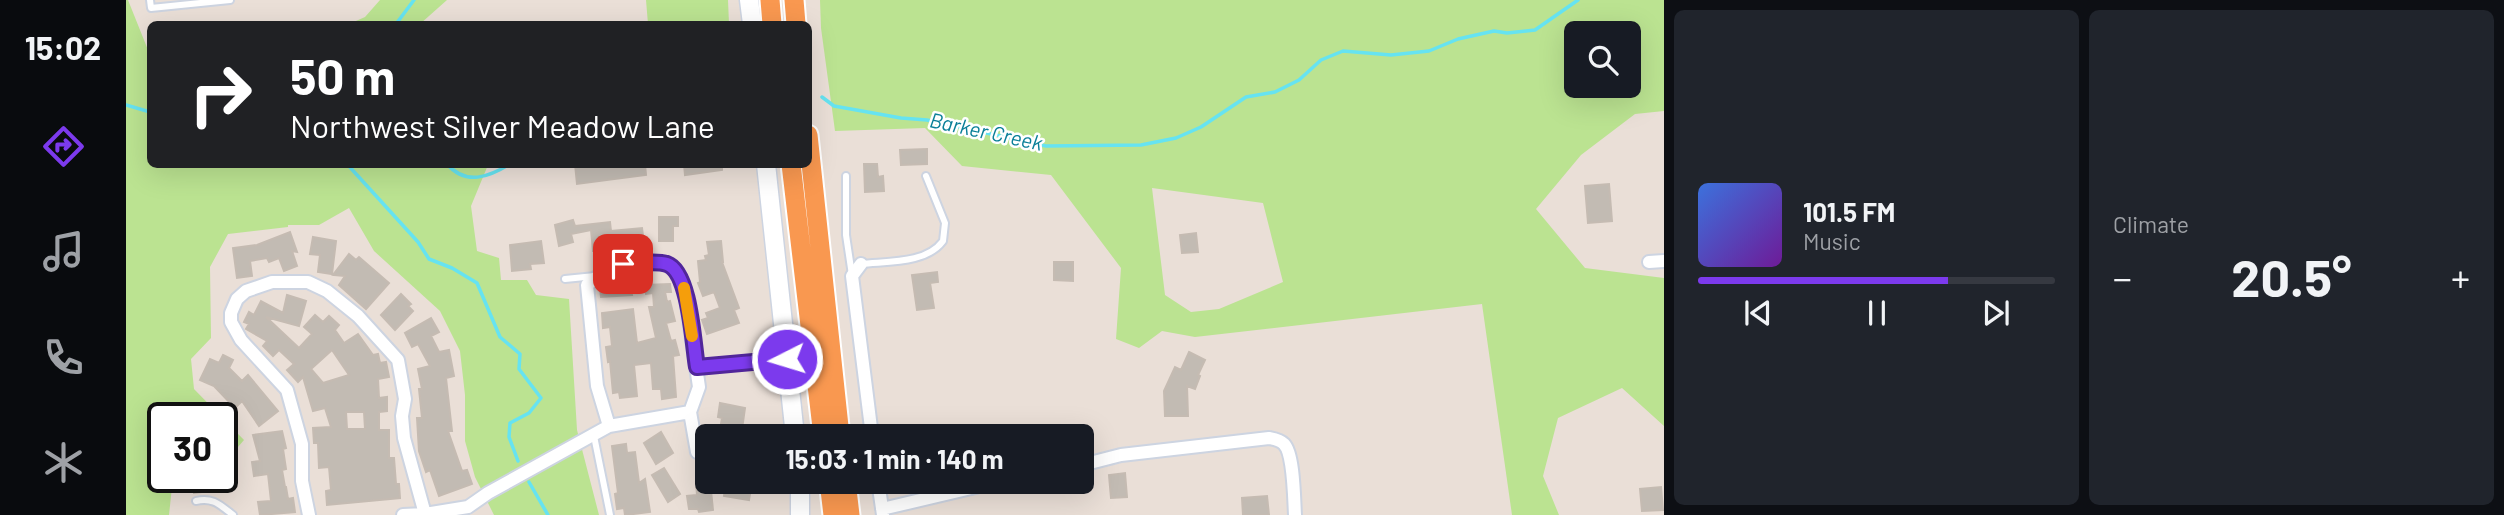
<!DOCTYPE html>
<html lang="en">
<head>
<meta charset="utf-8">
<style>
  :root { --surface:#171b24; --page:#20242c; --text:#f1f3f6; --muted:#9ea1a6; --line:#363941; --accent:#7c3aed }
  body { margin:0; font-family:Barlow,sans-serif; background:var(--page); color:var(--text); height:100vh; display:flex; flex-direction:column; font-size:26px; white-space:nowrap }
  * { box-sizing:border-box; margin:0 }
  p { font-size:23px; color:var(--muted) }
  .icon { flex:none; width:38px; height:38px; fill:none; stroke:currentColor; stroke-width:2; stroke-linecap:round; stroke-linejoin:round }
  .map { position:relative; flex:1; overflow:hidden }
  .drawer { display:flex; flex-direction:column; gap:10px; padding:10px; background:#0d0f14; width:840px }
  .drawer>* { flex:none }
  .hud { position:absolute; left:21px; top:21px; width:665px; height:147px; border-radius:10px; box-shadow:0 7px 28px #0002; background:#202124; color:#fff; overflow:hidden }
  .buttons { position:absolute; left:1438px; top:21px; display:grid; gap:14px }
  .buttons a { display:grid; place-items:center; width:77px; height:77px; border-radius:10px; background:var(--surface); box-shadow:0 7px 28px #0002; font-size:35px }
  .speed { position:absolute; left:21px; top:402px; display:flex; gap:14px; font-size:35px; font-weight:700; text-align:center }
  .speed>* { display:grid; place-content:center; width:91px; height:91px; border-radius:50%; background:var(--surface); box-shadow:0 7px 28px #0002; line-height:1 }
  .speed .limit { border:4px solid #111; border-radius:10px; background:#fff; color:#111 }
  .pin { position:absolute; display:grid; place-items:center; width:60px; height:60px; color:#fff; margin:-30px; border-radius:14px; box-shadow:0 4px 10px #0006 }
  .me { position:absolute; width:77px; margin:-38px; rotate:265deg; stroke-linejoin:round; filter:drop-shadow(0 0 5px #0008) }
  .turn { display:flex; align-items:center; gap:24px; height:147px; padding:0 28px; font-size:32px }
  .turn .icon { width:91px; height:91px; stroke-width:2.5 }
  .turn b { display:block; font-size:49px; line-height:60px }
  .big { font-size:52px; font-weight:700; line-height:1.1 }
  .drawer .widget { flex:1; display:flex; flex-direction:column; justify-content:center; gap:10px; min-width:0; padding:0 24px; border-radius:10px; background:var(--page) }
  .song { display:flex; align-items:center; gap:21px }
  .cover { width:84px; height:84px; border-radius:10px; background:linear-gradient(135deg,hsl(220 70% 55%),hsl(280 70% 35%)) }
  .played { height:7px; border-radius:4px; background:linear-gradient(90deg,var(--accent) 70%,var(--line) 70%) }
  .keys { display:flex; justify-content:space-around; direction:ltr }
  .heat { display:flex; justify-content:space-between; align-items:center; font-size:38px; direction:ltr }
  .drawer .tiles { flex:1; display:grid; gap:10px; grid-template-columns:repeat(2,1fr) }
  .trip { position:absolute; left:569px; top:424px; width:399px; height:70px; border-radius:10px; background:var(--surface); box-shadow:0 7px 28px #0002; font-weight:700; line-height:70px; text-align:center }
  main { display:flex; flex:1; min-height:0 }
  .tab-bar { display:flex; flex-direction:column; width:126px; justify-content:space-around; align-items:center; background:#090b0e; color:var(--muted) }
  .tab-bar .icon { width:49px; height:49px }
  .tab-bar .current { color:var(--accent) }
  .tab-bar b { font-size:32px; color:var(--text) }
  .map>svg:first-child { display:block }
  .green { fill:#bbe391; fill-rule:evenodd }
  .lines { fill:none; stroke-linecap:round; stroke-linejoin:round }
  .stream { stroke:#66e3f1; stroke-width:3.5 }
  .building { fill:#c2bbb3; stroke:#c5bbb2; stroke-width:2; fill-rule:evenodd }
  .service-casing { stroke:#cdd4e1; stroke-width:10 }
  .minor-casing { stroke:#cdd4e1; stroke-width:16 }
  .secondary-casing { stroke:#cdd4e1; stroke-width:21 }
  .trunk-casing { stroke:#fff; stroke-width:23 }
  .service { stroke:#fff; stroke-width:6 }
  .minor { stroke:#fff; stroke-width:12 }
  .secondary { stroke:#fff; stroke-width:18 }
  .trunk { stroke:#f99850; stroke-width:19 }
  .route-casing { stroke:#51269a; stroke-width:18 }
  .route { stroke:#7c3aed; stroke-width:12 }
  .slow { stroke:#f59e0b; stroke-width:12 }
  .labels { text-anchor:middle; stroke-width:5; stroke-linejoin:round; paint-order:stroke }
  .water-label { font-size:21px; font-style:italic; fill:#0a7f98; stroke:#fff }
</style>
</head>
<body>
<main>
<nav class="tab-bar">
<b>15:02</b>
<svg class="icon current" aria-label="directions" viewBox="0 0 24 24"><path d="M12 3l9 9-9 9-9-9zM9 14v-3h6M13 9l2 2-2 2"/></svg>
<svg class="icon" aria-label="music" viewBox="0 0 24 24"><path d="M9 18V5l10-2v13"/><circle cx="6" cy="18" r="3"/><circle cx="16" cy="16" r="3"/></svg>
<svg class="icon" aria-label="phone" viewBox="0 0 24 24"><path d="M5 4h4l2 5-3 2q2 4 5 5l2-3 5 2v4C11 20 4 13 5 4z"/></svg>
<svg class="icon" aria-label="climate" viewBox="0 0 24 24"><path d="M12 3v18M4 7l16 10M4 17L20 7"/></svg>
</nav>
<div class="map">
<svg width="1538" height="515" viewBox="0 0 1538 515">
  <rect width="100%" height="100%" fill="#eadfd7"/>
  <path class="green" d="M0,0H2L24,55V164L362,165L345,206L351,251L373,258L375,280H401L410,295L443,299L451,430L473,515H368L349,477L339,441V395L334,351L314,311L248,251L223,208L193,225H162V227L102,234L84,267L85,338L65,359L68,389L118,440L99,462H96V418H37V478H52L46,487L43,515H0Z
    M254,0H321L294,24H223L239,17Z
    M520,0H602L603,24H522Z
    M694,0H1538V111L1509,114L1455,155L1410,209L1459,268L1538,278V426L1496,388L1432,418L1417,476L1433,515H1386L1356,304L1069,337L1036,331L1013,348L990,339L995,268L925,175L836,166L799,128L709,131L695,28ZM1451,33H1503V86H1451ZM1026,188L1137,203L1157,282L1093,309L1065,312L1039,295Z"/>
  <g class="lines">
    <path class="stream" d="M270,24L288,0
      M696,97L708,106L775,118L801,120L920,146L1015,145L1050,138L1075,127L1120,97L1149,92L1173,80L1195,60L1217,51L1265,55L1303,51L1332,39L1368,31L1381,33L1409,30L1452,0
      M0,105L24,112
      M221,164L292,242L303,259L326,268L351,283L374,337L394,354L393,369L415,398L403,413L384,423L383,437L392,461
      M321,164C340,186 363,177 384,164
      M403,482L422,515"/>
  </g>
  <path class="building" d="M801,149V164L775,165L774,150Z
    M449,164H519L520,175L451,184Z
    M558,164H596V170L559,175Z
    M738,164H751L752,177L757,176L758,191L739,192Z
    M1483,184L1486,221L1462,223L1459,186Z
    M533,217H552V226H547V241H533Z
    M447,220L449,226L484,222L485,231L516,228L518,243L481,247V250L467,251L465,230L445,234L447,242L433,246L429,225Z
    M164,232L171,252L166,251L171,266L158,271L153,258L143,262L141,258L124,261L126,276L111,278L107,248L131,245Z
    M1070,233L1072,252L1056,253L1054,235Z
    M187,237L210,241L206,274L192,272L194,255L184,254Z
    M415,241L418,263L404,264L405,269L386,271L384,245Z
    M595,241L597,262H596L613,308L608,310L613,323L581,334L576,320L582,318L580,313L594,308L588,292L577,296L572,283L574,282L572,261L580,260L579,256L583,255L581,242Z
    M223,254L230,260L233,257L263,283L240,309L213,285L219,276L207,275Z
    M928,262H947V281L928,280Z
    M811,272L812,282L804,283L808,308L791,310L786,275Z
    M504,282L506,295L475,297L474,288H478L477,285Z
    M544,284L545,292H539L541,302L544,301L549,321L540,323L545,341L549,340L553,355L547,356L550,397L536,399L535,389H527L525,363L508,365L511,396L494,398L493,392L487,393L484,361L482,362L480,347L486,346L484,327L477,328L476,313L507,309L511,343L530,338L523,307H528L527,293L520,294L518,285Z
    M275,294L285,304L282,306L287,311L269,330L255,315Z
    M161,295L180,301L173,326L140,317L173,348L186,334L178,327L189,315L197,322L203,316L213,325L209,330L218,343L232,334L247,355L252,354L254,363L260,362L263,377L252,379L253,398L261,397V411L253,412V430H263V458H268L270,484H273L274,498L201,505L200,491L205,490L203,467L193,468L192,443H188L187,428L205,427L199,408L187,411L177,377L172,382L161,370L168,364L153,350L147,356L137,346L141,341L120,329L123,324L118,322L123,312L128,315L135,301L157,313ZM206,350L223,375L197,383L185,369ZM220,412H238L239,429H221Z
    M305,318L313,332L305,336L313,352L323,350L328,376L320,378L326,431H322L336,471L341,470L346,484L313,496L304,470L300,472L293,451L291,418H296L293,389H296L292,369L304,366L292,344L286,347L279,333Z
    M1063,352L1079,360L1072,375L1074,376L1069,389L1061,386L1062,416H1039L1038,391L1049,367L1055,370Z
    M97,355L107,360L103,368L116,381L122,375L152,411L133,426L116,401L109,408L88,386L74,380L84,359L93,363Z
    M594,403L619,408L615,436H593L596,418L592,417Z
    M156,431L160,448L157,449L160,469L156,470L159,487H160L162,499L167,498L169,512L134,515L132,502L145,501L142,474L128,476L126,462L134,461L127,435Z
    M535,432L547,453L530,464L518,443Z
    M500,444L501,453L509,452L513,483L519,479L524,512L499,515L498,508L491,509L489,494L492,493L486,446Z
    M538,468L554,494L542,502L526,475Z
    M999,473L1001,497L985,498L983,475Z
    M66,478H92L93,490L68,493Z
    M584,481L587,510L573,512L572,509H563L561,496L571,495L570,482Z
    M604,481H626L623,500L598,496L600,483L604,484Z
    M1535,487L1537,510L1516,511L1514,489Z
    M1141,496L1143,515H1117L1116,498Z"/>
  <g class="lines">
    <g class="service-casing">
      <path id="service" d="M24,0L25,8L104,0
        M720,176V235L726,275
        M735,264C762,261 800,264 817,241L819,223L800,176
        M439,279L469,276
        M468,436L484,515
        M70,501C87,497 94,505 107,515"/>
    </g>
    <g class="minor-casing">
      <path id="minor" d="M1523,262L1538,261
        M735,264L726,276L746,436
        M571,367L661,359
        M564,412L571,452
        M956,465L995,455L1143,438C1148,439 1154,440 1158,444C1168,454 1168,500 1169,515
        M752,481L757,515
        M756,509L875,481
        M183,515L176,481V444L161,390L115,340L105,322V313L111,299L120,291L146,282H182L201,291L232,316L272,360L279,399L276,416L278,438L299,514
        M277,515L299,514L342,507L362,493L483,426L564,412L573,387L558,285L550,270L540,263L497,264L480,270L461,285L471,386L483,426"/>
    </g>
    <g class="secondary-casing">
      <path id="secondary" d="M623,0L626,24
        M640,164L669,436
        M674,481V515"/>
    </g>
    <g class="trunk-casing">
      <path id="trunk" d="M644,0L646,24
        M668,0L670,24
        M682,135L714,436
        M665,164L697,436
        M703,481L707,515
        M720,481L724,515"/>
    </g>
    <use href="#service" class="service"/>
    <use href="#minor" class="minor"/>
    <use href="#secondary" class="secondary"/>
    <use href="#trunk" class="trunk"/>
  </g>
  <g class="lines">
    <g class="route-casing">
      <path id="route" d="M497,264C509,264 529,260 541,264C564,272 567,344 571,367L661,359"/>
    </g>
    <use href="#route" class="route"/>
    <path class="slow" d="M558,288L566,336"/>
  </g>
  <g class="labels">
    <g class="water-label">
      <text transform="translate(860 132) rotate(12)" y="7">Barker Creek</text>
    </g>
  </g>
</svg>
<div class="buttons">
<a><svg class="icon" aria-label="search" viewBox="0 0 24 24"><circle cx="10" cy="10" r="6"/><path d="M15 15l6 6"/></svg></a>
</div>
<div class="speed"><div class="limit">30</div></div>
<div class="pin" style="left:497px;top:264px;background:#d93025"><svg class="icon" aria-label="arrive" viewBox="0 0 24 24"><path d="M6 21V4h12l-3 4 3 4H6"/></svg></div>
<svg class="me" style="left:661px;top:359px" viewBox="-20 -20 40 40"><circle r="17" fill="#7c3aed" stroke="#fff" stroke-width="3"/><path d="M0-11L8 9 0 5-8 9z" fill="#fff"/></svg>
<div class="trip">15:03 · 1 min · 140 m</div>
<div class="hud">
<div class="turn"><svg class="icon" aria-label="right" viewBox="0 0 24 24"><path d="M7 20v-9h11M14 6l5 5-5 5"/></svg><div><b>50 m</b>Northwest Silver Meadow Lane</div></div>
</div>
</div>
<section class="drawer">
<div class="tiles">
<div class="widget">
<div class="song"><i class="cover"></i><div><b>101.5 FM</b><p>Music</p></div></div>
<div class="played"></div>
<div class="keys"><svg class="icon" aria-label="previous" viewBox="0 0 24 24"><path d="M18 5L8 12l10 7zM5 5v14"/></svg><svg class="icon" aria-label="pause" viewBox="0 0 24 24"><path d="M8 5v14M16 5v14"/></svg><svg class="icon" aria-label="next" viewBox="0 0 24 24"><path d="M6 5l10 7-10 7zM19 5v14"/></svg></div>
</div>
<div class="widget"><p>Climate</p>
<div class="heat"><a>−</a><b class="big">20.5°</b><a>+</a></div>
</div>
</div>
</section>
</main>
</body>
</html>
